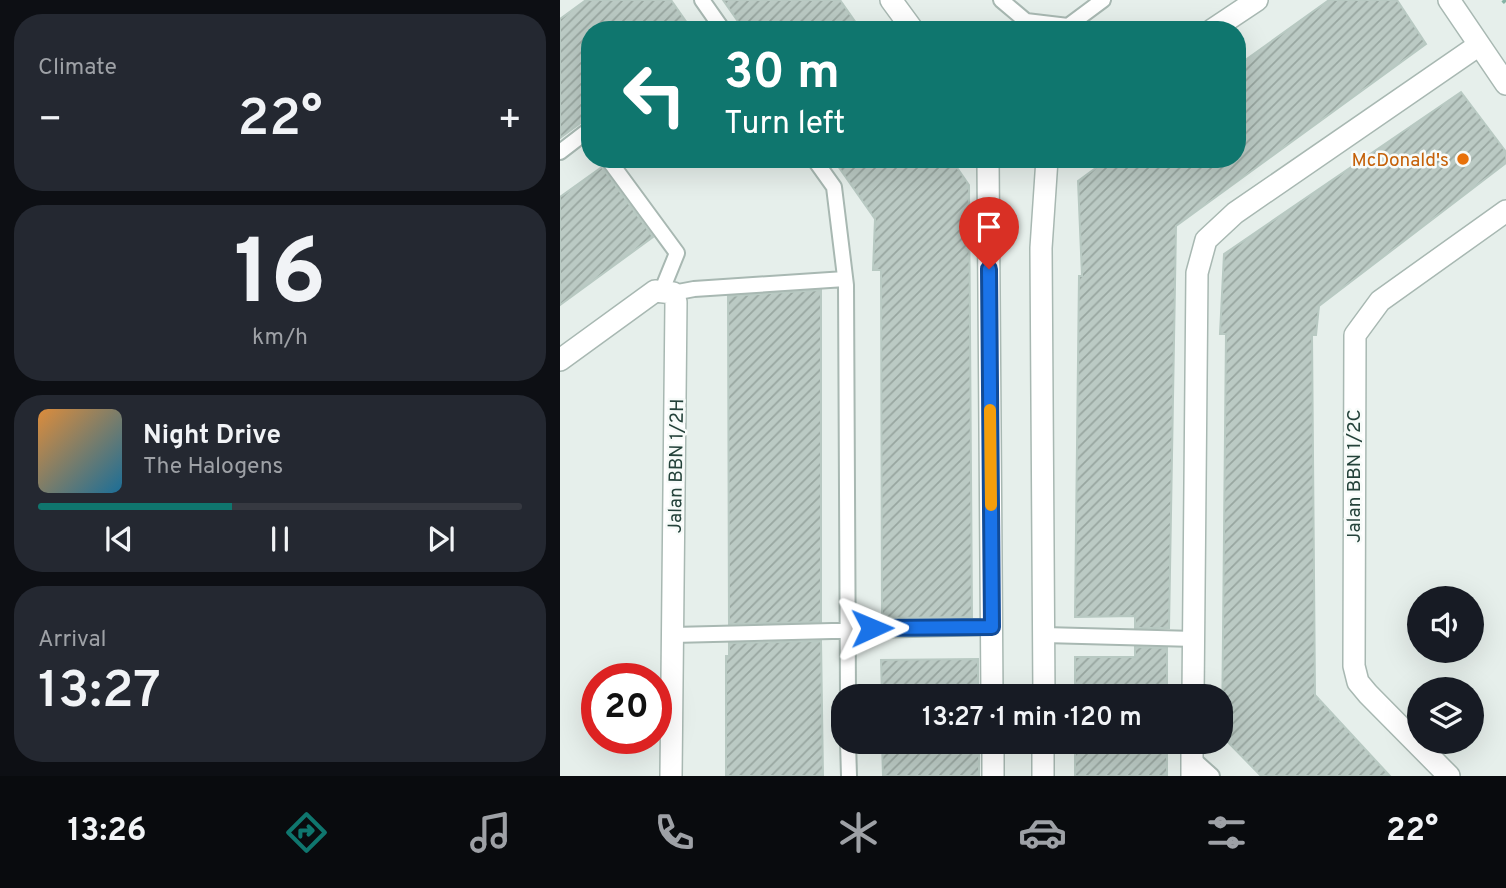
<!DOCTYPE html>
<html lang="en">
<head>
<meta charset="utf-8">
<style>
  :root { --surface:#171b24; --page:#242831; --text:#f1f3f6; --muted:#9ea1a6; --line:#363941; --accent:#0f766e }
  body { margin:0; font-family:Overpass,sans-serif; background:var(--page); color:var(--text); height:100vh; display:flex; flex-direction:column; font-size:26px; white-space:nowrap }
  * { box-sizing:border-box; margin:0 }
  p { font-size:23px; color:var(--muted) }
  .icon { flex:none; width:38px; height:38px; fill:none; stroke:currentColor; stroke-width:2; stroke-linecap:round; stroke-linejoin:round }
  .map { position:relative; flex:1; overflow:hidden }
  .details { display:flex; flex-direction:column; gap:14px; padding:14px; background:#0d0f14; width:560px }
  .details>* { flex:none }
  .top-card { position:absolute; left:21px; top:21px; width:665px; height:147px; border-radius:28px; box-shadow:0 7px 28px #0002; background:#0f766e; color:#fff; overflow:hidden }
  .buttons { position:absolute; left:847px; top:586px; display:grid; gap:14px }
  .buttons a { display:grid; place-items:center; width:77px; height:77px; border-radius:50%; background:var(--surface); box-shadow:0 7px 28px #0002; font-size:35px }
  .speed { position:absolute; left:21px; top:663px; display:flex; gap:14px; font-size:35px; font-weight:700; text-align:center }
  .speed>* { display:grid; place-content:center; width:91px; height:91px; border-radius:50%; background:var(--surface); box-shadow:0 7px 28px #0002; line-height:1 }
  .speed .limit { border:10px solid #d22; background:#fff; color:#111 }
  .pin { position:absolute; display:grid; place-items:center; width:60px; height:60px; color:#fff; margin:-72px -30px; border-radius:50% 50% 50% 0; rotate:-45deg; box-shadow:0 0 7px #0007 }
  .pin .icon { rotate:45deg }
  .me { position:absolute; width:77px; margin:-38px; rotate:89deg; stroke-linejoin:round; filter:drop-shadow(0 0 5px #0008) }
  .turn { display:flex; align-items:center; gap:24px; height:147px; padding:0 28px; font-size:32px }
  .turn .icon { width:91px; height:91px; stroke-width:2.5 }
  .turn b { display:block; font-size:49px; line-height:60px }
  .big { font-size:52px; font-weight:600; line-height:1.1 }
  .details .tile { flex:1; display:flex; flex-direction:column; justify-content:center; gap:10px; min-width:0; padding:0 24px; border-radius:28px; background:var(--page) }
  .details .dial { align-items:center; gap:0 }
  .dial b { font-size:91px; line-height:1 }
  .song { display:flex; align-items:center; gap:21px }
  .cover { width:84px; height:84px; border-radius:10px; background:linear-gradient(135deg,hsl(30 70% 55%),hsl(200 70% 35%)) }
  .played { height:7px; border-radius:4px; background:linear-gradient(90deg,var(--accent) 40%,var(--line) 40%) }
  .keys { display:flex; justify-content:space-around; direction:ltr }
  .heat { display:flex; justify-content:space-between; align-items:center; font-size:38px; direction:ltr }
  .trip { position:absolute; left:271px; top:684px; width:402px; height:70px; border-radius:28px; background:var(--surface); box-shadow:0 7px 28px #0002; font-weight:600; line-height:70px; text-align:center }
  .tabs { display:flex; height:112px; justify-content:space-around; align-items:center; background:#090b0e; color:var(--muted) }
  .tabs .icon { width:49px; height:49px }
  .tabs .selected { color:var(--accent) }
  .tabs b { font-size:32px; color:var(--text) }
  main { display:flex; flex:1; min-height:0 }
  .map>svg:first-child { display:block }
  .building { fill:url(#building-hatch); stroke:#b8c9c2; stroke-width:2 }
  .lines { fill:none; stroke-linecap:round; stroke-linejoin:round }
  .lane-casing { stroke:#a8b8b2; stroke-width:18 }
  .street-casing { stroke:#a8b8b2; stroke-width:24 }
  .path { stroke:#86b3a5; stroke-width:4.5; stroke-dasharray:3.5 5; stroke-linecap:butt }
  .lane { stroke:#fff; stroke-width:14 }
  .street { stroke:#fff; stroke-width:21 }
  .route-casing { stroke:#114b97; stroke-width:18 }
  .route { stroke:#1a73e8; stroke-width:12 }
  .slow { stroke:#f59e0b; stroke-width:12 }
  .food-dot { fill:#e8710a; stroke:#f7fbf9; stroke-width:2.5 }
  .labels { text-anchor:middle; stroke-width:5; stroke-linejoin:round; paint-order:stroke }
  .food-label { font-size:19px; fill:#c56008; stroke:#f7fbf9; text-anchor:end }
  .street-label { font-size:19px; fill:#24423a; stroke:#f7fbf9 }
</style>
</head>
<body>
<main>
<section class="details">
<div class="tile"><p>Climate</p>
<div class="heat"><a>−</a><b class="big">22°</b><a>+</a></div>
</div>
<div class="tile dial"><b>16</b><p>km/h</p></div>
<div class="tile">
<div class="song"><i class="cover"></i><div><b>Night Drive</b><p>The Halogens</p></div></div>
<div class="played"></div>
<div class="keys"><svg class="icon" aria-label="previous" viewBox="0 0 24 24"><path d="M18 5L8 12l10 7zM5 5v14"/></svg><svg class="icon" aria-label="pause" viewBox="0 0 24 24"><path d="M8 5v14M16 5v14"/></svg><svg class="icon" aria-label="next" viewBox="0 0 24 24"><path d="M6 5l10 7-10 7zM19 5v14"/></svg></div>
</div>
<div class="tile"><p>Arrival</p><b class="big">13:27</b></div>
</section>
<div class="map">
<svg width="946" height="776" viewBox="0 0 946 776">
  <defs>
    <pattern id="building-hatch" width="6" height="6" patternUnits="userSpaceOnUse" patternTransform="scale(1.75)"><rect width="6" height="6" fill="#bbcac4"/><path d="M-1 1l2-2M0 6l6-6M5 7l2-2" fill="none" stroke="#98a6a0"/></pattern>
  </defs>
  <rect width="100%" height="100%" fill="#e6efeb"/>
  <path class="building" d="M26,0H111L132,30H30V116L0,138V19Z
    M163,0H280L301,30H184Z
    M769,0H837L866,44L616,226L609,628H575V616L515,617L519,276H522L518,181L548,159H677V66Z
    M901,92L946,152V163L759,306L756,335H752L755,695L830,776H701L662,736L666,334H660L664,254Z
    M273,159H391L409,185L412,617L322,618L321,270H313L315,219Z
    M42,167L93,237L0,305V197Z
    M261,290V622L169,624L168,296Z
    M261,641L263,776H166V656H169V643Z
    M575,647L607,648V696H515V657H575Z
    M418,659V696H322L321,660Z
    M322,742H419V776H323Z
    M515,742H607V776H515Z"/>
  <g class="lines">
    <g class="lane-casing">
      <path id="lane" d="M142,0L163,30
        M441,0L466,21L508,26L543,0
        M0,152L30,129
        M48,159L117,253L102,290
        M254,159L274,187L286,285L288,696
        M113,293L134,289L285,279
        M113,635L432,627
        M484,635L635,639
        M288,742L289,776
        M632,758L652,776"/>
    </g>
    <g class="street-casing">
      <path id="street" d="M331,0L353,30
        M889,0L946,84
        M652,30L697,0
        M428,159L432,696
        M0,360L95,291L113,293L116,302L111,776
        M484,696L481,248L487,159
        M633,696L637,273L646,240L675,213L919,45
        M433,742V776
        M483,776V742
        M632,776V742
        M889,776L808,694L798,682L794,666L795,335L820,301L946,211"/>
    </g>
    <path class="path" d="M943,0L946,3"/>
    <use href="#lane" class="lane"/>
    <use href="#street" class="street"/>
  </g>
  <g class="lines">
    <g class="route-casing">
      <path id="route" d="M312,628L432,627L429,269"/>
    </g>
    <use href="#route" class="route"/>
    <path class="slow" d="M430,410L431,505"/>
  </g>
  <circle class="food-dot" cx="903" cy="159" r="7"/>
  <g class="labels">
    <g class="food-label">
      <text x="889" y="166">McDonald's</text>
    </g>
    <g class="street-label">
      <text transform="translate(115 466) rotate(-89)" y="7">Jalan BBN 1/2H</text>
      <text transform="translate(793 476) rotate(-90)" y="7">Jalan BBN 1/2C</text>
    </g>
  </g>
</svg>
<div class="buttons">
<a><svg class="icon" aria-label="sound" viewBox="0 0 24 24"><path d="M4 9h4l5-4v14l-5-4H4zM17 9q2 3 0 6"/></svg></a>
<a><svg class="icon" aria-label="layers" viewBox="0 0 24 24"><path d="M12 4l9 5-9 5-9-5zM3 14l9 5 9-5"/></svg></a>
</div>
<div class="speed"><div class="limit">20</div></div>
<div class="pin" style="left:429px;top:269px;background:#d93025"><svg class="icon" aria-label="arrive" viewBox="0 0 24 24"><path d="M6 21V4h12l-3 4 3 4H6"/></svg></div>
<svg class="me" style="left:312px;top:628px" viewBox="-20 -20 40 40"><path d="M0-17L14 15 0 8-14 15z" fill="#1a73e8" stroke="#fff" stroke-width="4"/></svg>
<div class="trip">13:27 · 1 min · 120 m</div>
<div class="top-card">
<div class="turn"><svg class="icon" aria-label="left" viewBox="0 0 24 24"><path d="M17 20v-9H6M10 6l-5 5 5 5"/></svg><div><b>30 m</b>Turn left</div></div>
</div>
</div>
</main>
<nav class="tabs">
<b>13:26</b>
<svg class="icon selected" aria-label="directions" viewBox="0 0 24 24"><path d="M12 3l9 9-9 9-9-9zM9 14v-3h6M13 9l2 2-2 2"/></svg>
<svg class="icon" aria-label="music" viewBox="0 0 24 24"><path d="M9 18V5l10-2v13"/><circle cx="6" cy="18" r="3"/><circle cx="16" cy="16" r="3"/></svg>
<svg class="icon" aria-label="phone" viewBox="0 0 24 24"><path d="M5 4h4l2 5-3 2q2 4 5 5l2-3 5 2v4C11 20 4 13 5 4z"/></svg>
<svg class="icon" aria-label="climate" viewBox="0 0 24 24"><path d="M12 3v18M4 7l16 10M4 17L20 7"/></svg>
<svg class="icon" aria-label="car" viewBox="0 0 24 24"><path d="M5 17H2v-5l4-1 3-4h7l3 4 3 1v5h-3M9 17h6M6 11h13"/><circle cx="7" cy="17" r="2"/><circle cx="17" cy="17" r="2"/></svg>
<svg class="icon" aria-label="filters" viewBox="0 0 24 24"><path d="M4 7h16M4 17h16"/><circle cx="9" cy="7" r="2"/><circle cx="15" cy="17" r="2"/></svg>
<b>22°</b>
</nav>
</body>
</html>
